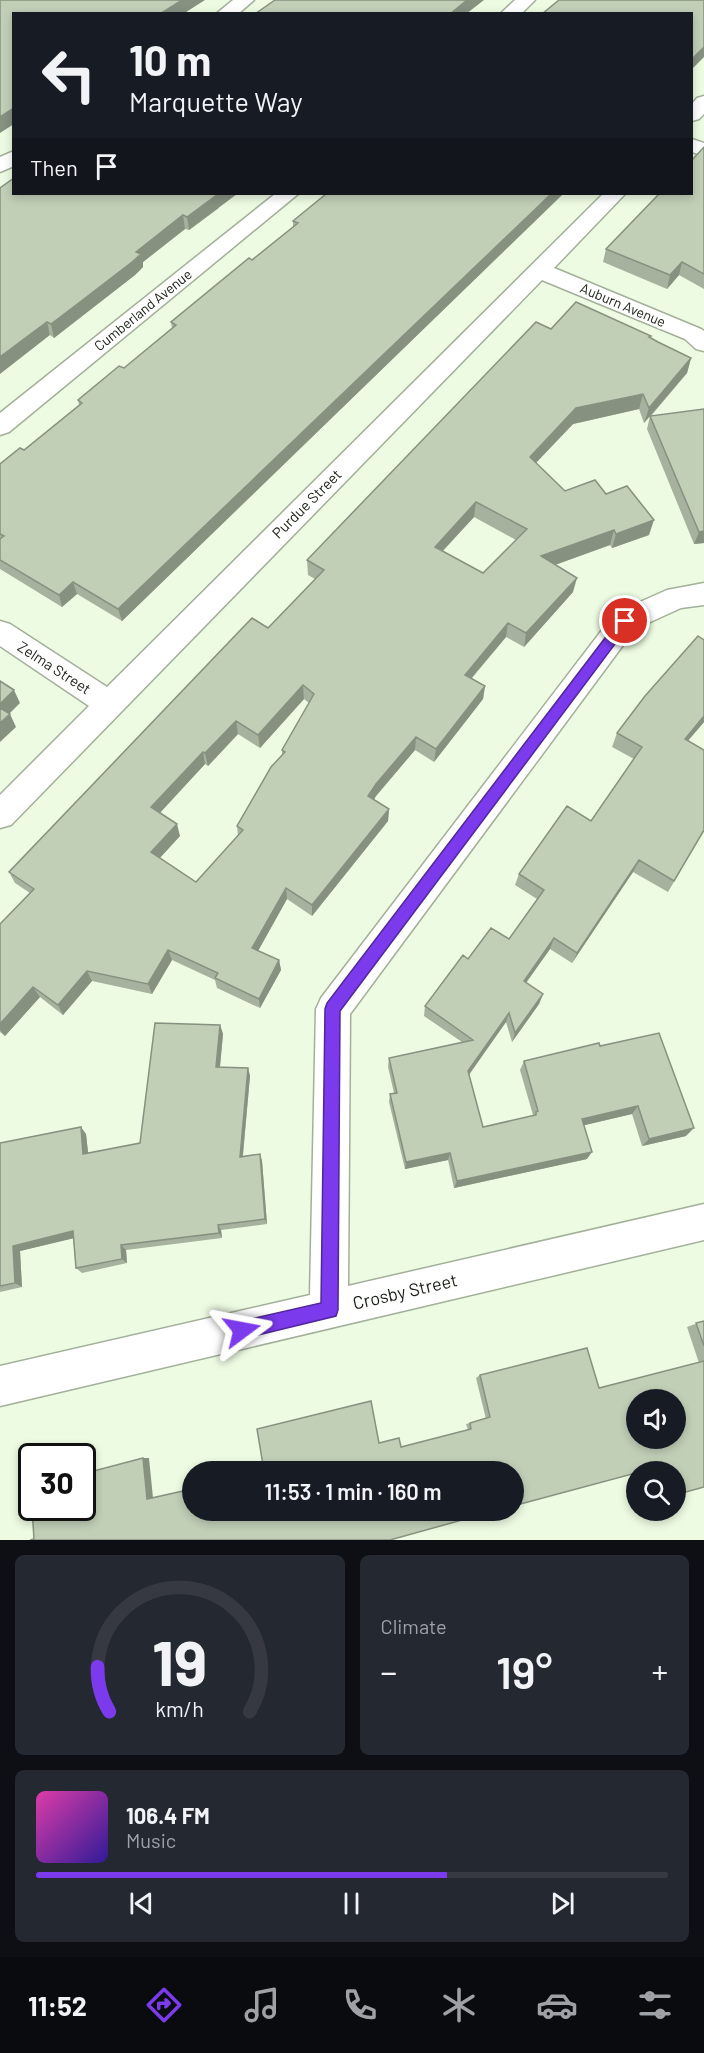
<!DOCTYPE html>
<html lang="en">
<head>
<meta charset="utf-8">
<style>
  :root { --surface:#171b24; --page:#242831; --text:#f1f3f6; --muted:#9ea1a6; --line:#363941; --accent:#7c3aed }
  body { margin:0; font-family:Barlow,sans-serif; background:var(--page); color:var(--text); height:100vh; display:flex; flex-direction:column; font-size:22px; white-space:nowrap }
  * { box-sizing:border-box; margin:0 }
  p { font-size:20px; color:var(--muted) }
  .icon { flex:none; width:33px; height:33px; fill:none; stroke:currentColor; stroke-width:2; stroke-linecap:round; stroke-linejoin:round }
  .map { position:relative; height:1540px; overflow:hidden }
  .panel { display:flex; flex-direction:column; gap:15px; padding:15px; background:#0d0f14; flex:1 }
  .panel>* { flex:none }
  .hud { position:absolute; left:12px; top:12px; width:681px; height:183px; border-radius:0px; box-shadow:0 3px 9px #0003; background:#171b24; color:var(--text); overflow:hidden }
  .buttons { position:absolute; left:626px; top:1389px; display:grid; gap:12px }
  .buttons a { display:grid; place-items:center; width:60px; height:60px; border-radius:50%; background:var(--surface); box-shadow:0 3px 9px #0003; font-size:30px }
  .speed { position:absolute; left:18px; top:1443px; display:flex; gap:12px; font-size:30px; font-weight:700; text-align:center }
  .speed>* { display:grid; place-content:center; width:78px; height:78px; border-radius:50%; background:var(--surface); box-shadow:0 3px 9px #0003; line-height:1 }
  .speed .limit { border:3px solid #111; border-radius:9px; background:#fff; color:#111 }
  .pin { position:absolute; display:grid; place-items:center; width:51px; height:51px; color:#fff; margin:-26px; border:3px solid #fff; border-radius:50%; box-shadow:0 2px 6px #0007 }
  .me { position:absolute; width:66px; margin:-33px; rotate:77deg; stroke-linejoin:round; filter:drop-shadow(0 0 4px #0008) }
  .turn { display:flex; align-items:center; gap:21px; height:126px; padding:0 18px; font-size:27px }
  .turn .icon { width:78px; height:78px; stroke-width:2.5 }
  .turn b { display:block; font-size:42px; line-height:51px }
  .then { display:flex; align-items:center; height:57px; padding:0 18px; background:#0003; gap:12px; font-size:22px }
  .big { font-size:45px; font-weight:600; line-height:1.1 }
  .panel .widget { flex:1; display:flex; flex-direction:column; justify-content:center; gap:9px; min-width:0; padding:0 21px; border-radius:9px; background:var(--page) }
  .panel .dial { align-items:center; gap:0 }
  .dial svg { height:156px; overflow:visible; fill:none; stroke:var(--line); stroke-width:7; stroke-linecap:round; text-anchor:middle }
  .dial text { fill:var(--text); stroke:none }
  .song { display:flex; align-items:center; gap:18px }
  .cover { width:72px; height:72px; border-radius:9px; background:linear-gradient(135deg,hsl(320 70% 55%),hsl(250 70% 35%)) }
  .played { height:6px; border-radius:3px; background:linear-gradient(90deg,var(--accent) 65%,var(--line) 65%) }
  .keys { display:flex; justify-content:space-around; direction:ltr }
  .heat { display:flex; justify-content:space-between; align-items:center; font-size:33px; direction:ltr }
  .panel .tiles { flex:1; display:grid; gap:15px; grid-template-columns:1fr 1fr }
  .widget:last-child { grid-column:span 2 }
  .trip { position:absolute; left:182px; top:1461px; width:342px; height:60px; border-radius:30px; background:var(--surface); box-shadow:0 3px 9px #0003; font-weight:600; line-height:60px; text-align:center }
  .tabs { display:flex; height:96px; justify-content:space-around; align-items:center; background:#090b0e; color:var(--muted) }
  .tabs .icon { width:42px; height:42px }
  .tabs .active { color:var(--accent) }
  .tabs b { font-size:27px; color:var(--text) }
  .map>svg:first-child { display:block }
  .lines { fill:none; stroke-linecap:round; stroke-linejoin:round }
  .minor-casing { stroke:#a3b099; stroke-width:3 }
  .minor { fill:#fff; fill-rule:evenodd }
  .wall { fill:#a6b29d; fill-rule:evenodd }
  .shaded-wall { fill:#879180 }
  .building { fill:#c1cfb7; stroke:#879180; stroke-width:1.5; fill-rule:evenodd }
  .route { fill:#7c3aed; stroke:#51269a; stroke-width:1.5 }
  .labels { text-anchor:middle; stroke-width:5; stroke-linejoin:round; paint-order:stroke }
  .far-street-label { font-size:14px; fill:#1a1f16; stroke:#fff }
  .street-label { font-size:15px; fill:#1a1f16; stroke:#fff }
  .near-street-label { font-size:18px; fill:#1a1f16; stroke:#fff }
</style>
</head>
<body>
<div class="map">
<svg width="704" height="1540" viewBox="0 0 704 1540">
  <rect width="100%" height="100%" fill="#edfbe2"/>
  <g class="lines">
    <g class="minor-casing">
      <path id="minor" d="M233,0H254L238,14H216Z
        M515,0H535L521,14H500Z
        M704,96V114L699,119L692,121V104L697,98Z
        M692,139L704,143V156L692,152Z
        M14,151V166L0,172V157Z
        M275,194H298L9,432L0,435V413Z
        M603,194H625L554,268L701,329L704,331V351L696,349L685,339L542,280L11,825L0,828V795L89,706L0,646V621L10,624L107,687Z
        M704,583V605L681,608L635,629L350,1014L348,1286L704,1204V1240L0,1406V1366L310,1295L316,1009L321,998L615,613L667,590Z"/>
    </g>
    <use href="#minor" class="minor"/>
  </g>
  <path class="wall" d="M704,147V289L679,275L667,289L603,262L606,249Z
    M0,188L219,208L189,230L185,229L143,262V267L135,275L54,338L50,335Z
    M326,194H563L122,621L77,594L62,607L0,569V464L24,450L79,405L78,400L124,368L172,328L171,322L252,260L293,227V221Z
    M551,329L651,336L650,338L658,342L691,358L687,373L651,416L704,543L694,544L647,429L650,416L644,423L639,409L573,424L536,463L565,491L606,494L649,535L612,548L610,545L555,565L573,592L524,647L506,637L472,678L485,686L483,699L434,762L415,750L376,796L374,800L389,809L388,821L312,916L287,899L258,951L279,960L281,970L260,1008L217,988L215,980L172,960L152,994L92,981L63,1015L40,997L5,1036L0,1032V924L30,893L15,883L9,872L268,628L315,579L308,575L307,560ZM474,517L516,540L483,573L443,551ZM304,699L309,703L282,750V755L237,826L238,835L196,882L160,858L180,836L160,813L205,764L208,766L238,734L260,748Z
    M704,722L688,741L704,831L668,892L633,872L572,963L550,949L526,983L543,994L539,1004L512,1042L506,1022L469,1075L483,1127L533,1115L520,1070L524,1061L600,1046L686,1136L642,1146L632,1114L584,1125L587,1159L454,1188L448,1160L405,1169L389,1102L390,1094L394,1093L388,1067L389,1058L462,1042L424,1016L425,1006L468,959L509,939L537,899L515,885L519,874L591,821L634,759L612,747L617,733Z
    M220,1025L223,1034L220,1067L248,1068L250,1076L243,1156L260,1154L262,1161L267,1224L221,1230L222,1238L126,1250L127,1263L82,1273L76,1268L73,1238L20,1251L22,1287L0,1292V1143L86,1134L88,1153L140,1143Z
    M704,1321V1487L675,1472H636L513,1506L379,1443L401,1447L468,1430L466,1424L486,1419L476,1378L480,1375L599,1388L699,1363L687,1327Z"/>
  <path class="shaded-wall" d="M182,0H205L183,14H160Z
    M467,0H484L466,14H450Z
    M704,47V57L692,69V59Z
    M14,108V124L0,133V117Z
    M218,194H237L189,230L187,217Z
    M551,194H563L122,621L118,609Z
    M183,215L185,229L143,262V267L135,275L54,338L51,324L136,252Z
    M682,262L679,275L667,289L670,275Z
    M47,322L50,335L0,374V357Z
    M691,358L687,373L644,423L649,408Z
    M643,394L639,409L573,424L527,472L530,457L576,408Z
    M476,502L474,517L433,561L435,547Z
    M654,520L649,535L612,548L616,534Z
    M614,530L610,545L538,571L541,556Z
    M704,531V543L694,544L699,532Z
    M577,578L573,592L524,647L526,633Z
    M73,582L77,594L62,607L59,595Z
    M508,623L506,637L463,688L465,675Z
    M303,685L304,699L260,748L258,735Z
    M485,686L483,699L434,762L436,749Z
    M14,690L20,703L4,719L0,711V704Z
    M10,714L16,727L0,742V723Z
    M704,716V722L678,752L685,739Z
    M236,721L238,734L208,766L205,753Z
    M416,737L415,750L376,796L368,808V796L376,784Z
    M203,752L205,764L155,818L151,807Z
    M389,809L388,821L312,916V905Z
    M177,824L180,836L155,863L151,852Z
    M639,860L633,872L572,963L577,953Z
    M286,888L287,899L254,958L252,948Z
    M554,938L550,949L520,991L524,981Z
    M168,950L172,960L152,994L148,984Z
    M279,960L281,970L260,1008L259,999Z
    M87,971L92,981L63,1015L58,1005Z
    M33,987L40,997L5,1036L0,1030V1024Z
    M543,994L539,1004L512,1042L515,1033Z
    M509,1013L506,1022L465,1080L468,1071Z
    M220,1025L223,1034L219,1076L216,1067Z
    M248,1068L250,1076L242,1163L240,1157Z
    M638,1106L632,1114L577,1127L582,1119Z
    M81,1127L86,1134L89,1161L83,1154Z
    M694,1128L686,1136L642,1146L649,1139Z
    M592,1152L587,1159L454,1188L457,1181Z
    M450,1153L448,1160L405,1169L406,1162Z
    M260,1154L262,1161L267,1224L265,1219Z
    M218,1225L221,1230L222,1238L219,1233Z
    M73,1231L79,1237L20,1251L22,1287L15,1283L13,1246Z
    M121,1245L126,1250L127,1263L122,1259Z
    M143,1458H149L153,1498L147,1499Z"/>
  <path class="building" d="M0,0H182L160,14H14V108L0,117Z
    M275,0H467L450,14H255Z
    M559,0H704V47L692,59V14H542Z
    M704,147V274L682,262L670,275L606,249L659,194H692V160Z
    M14,178V194H218L187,217L183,215L136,252L141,254L132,262L80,302L51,324L47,322L0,357V188Z
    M326,194H551L118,609L73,582L59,595L0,560V539L4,536L0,534V464L20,448L24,450L82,403L78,400L119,366L124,368L176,325L171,322L249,258L252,260L298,223L293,221Z
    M576,302L651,336L649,337L658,342L691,358L649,408L643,394L576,408L530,457L565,491L595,480L606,494L627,486L654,520L616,534L614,530L541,556L577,578L526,633L508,623L465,675L485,686L436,749L416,737L376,784L368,796L389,809L312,905L286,888L252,948L279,960L259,999L215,978L218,973L168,950L148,984L87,971L58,1005L33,987L0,1024V924L34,889L9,872L252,618L268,628L324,570L307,560L536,322L551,329ZM476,502L527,529L483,573L435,547ZM303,685L314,694L282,750L285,752L271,767L237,826L243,830L196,882L151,852L177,824L151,807L203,752L205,753L236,721L258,735Z
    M704,409V531L699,532L650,416Z
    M698,636L704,640V716L685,739L704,750V830L674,881L639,860L577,953L554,938L524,981L543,994L515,1033L509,1013L468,1071L483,1127L536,1115V1112L538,1111L524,1061L599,1043L600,1046L659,1033L694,1128L649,1139L638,1106L582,1119L592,1152L457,1181L450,1153L406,1162L390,1094L397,1093L389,1058L473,1040L425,1006L463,955L468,959L491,928L509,939L544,890L519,874L567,806L591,821L642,747L617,733L645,696Z
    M0,681L14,690L0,704Z
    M0,708L10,714L0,723Z
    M155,1023L220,1025L216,1067L248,1068L240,1157L260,1154L265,1219L218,1225L219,1233L121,1245L122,1259L76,1268L73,1231L13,1246L15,1283L0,1286V1143L81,1127L83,1154L140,1143Z
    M704,1321V1346L696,1323Z
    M587,1348L599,1388L704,1361V1487L682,1493L684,1500L675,1503V1472H636V1473L513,1506V1472H260L264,1471L257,1429L371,1401L379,1443L399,1438L401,1447L471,1429L470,1423L490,1417L480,1375ZM636,1400H675V1438H636Z
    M143,1458L147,1499L192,1489V1510H498L390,1540H30L34,1539L32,1508H82V1474Z"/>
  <path class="route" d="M625,616L631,621L630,624L340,1011L338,1310L336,1316L242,1339L235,1336L233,1330L235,1324L242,1321L321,1303L325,1009L327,1003L621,617Z"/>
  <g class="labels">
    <g class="far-street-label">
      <text transform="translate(623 305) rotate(23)" y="5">Auburn Avenue</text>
      <text transform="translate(143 310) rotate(-39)" y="5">Cumberland Avenue</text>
    </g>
    <g class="street-label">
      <text transform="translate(307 504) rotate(-45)" y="5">Purdue Street</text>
      <text transform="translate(54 668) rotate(33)" y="5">Zelma Street</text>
    </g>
    <g class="near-street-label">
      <text transform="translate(405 1292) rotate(-13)" y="6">Crosby Street</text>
    </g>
  </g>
</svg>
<div class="buttons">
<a><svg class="icon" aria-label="sound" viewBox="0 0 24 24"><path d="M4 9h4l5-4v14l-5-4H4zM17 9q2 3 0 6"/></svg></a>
<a><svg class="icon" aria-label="search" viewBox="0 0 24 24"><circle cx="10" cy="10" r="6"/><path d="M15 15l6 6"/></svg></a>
</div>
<div class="speed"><div class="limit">30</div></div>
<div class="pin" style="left:625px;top:621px;background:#d93025"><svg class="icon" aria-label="arrive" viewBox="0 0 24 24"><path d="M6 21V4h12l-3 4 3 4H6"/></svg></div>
<svg class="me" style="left:242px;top:1330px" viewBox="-20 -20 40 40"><path d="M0-17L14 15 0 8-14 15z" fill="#7c3aed" stroke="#fff" stroke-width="4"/></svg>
<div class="trip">11:53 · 1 min · 160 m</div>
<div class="hud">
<div class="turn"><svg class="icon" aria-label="left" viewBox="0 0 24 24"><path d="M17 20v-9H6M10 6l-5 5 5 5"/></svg><div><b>10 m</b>Marquette Way</div></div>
<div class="then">Then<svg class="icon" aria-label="arrive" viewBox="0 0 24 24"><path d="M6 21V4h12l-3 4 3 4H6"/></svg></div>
</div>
</div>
<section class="panel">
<div class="tiles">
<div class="widget dial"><svg viewBox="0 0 100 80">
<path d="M14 69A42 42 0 1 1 86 69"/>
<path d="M14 69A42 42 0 0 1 8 46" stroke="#7c3aed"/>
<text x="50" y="56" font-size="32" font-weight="700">19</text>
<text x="50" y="72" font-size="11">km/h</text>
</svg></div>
<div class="widget"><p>Climate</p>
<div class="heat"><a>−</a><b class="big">19°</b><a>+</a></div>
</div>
<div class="widget">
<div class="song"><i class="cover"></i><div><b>106.4 FM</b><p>Music</p></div></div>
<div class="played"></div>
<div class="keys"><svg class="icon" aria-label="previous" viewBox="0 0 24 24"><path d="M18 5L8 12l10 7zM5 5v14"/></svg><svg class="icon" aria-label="pause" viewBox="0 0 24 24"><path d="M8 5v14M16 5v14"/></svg><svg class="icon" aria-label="next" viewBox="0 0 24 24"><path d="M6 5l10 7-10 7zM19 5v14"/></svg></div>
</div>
</div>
</section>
<nav class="tabs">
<b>11:52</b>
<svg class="icon active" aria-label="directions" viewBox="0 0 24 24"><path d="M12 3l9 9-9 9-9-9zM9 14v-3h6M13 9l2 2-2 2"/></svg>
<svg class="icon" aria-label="music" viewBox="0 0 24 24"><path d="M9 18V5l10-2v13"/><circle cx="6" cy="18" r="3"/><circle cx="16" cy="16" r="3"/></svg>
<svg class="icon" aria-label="phone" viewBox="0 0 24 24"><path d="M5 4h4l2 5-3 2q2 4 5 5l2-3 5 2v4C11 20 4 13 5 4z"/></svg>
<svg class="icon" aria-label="climate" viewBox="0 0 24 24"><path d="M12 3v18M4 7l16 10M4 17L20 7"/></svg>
<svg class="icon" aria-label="car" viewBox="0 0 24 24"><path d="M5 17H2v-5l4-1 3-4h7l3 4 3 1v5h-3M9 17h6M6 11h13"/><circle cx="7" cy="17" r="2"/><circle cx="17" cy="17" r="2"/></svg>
<svg class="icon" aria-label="filters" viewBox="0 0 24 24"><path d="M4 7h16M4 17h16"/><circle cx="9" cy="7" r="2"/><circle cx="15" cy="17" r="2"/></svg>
</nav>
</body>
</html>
